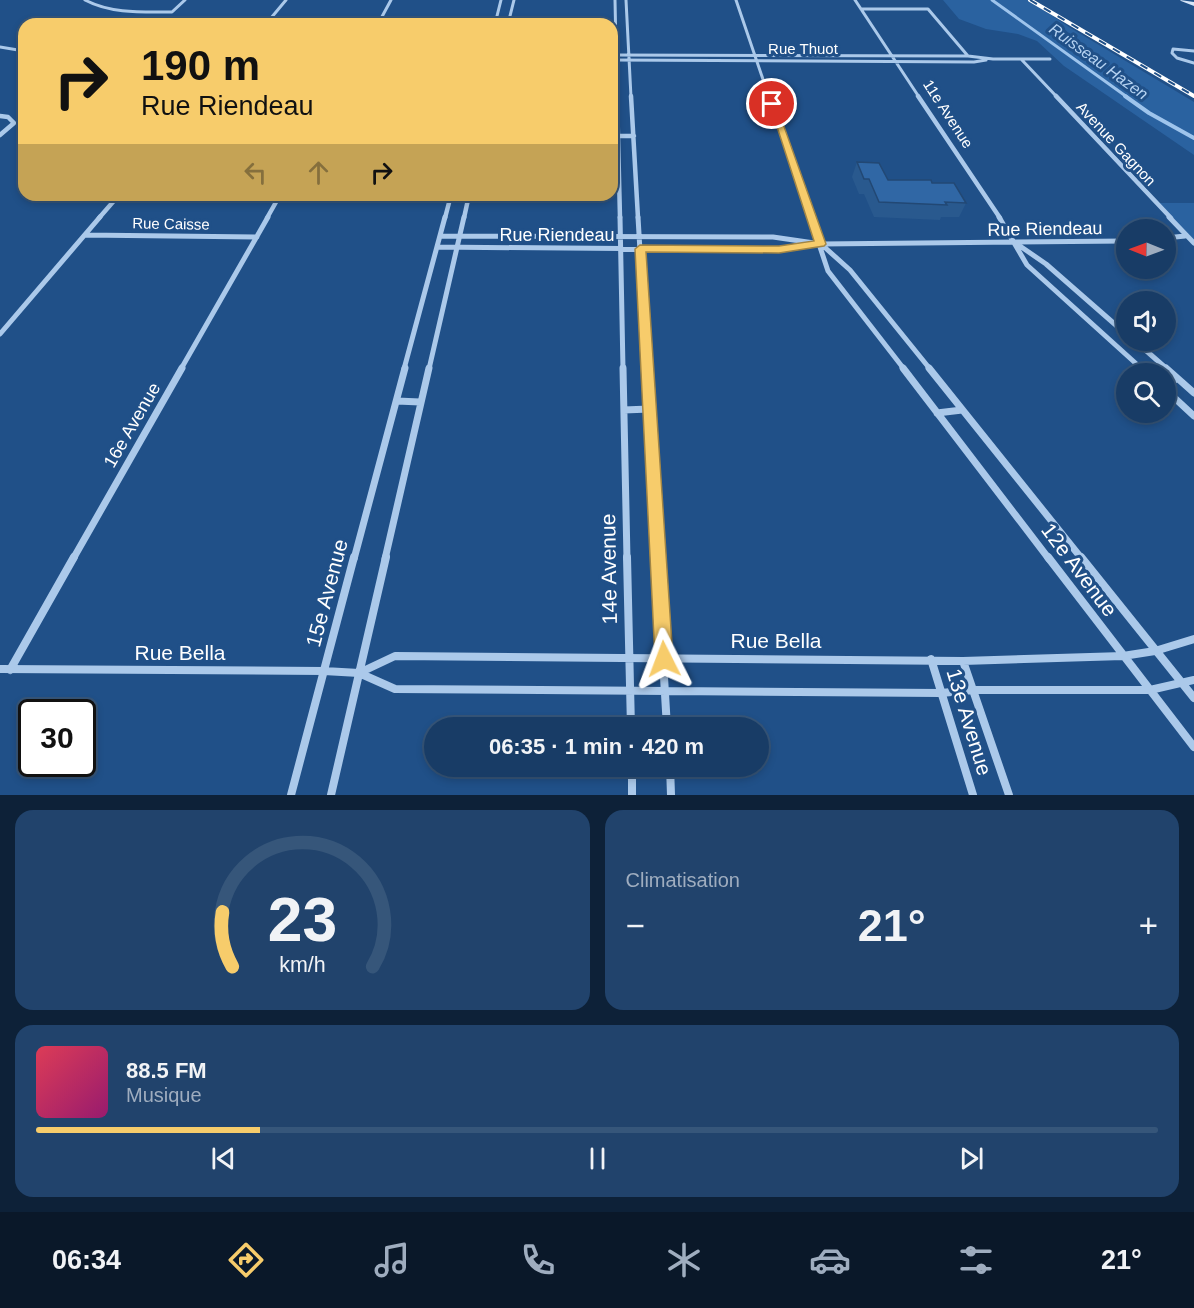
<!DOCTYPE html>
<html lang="fr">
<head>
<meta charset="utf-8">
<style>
  :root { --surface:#183c66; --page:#21436c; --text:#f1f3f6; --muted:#9fadbf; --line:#36567a; --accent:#f7cc6b }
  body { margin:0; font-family:Helvetica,sans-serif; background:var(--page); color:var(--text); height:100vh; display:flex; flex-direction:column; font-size:22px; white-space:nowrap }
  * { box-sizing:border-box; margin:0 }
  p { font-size:20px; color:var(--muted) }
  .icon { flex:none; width:33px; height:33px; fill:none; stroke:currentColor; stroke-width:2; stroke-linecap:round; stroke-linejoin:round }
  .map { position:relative; height:795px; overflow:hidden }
  .side { display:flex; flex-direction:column; gap:15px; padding:15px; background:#0d2138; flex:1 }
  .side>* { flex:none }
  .guide { position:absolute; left:18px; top:18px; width:600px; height:183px; border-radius:18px; box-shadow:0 3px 9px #0003,0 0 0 2px var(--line); background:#f7cc6b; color:#111; overflow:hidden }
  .needle { width:39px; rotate:271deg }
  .buttons { position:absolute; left:1116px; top:219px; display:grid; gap:12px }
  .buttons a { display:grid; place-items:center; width:60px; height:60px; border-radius:50%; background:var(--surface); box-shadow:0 3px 9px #0003,0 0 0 2px var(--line); font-size:30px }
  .speed { position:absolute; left:18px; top:699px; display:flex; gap:12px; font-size:30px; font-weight:700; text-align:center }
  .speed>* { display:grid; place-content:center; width:78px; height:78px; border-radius:50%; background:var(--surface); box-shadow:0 3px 9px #0003,0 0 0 2px var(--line); line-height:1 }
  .speed .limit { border:3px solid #111; border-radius:9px; background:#fff; color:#111 }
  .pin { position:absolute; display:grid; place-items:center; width:51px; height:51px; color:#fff; margin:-26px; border:3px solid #fff; border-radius:50%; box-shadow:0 2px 6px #0007 }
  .me { position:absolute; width:66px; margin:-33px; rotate:357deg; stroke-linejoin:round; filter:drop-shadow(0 0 4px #0008) }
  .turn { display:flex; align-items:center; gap:21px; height:126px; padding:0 24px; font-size:27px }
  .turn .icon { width:78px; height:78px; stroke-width:2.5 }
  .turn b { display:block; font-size:42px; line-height:51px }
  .lanes { display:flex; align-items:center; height:57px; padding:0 24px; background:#0003; justify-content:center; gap:30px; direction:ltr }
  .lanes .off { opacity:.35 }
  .big { font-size:45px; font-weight:700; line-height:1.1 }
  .side .card { flex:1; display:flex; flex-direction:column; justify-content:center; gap:9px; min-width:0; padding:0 21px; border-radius:18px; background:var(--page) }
  .side .dial { align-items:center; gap:0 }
  .dial svg { height:156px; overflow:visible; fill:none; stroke:var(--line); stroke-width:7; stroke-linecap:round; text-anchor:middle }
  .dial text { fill:var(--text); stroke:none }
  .song { display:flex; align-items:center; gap:18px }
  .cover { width:72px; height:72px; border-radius:9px; background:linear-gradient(135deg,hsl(350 70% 55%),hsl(320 70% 35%)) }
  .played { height:6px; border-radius:3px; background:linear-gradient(90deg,var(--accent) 20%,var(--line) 20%) }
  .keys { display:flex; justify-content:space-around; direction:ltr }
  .heat { display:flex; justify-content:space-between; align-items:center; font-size:33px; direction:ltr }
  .side .tiles { flex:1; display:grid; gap:15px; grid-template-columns:1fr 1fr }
  .card:last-child { grid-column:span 2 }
  .trip { position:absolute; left:424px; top:717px; width:345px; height:60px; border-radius:30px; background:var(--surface); box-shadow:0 3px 9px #0003,0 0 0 2px var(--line); font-weight:700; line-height:60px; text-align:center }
  .tab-bar { display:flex; height:96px; justify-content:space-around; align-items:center; background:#0a1829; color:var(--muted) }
  .tab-bar .icon { width:42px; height:42px }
  .tab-bar .on { color:var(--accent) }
  .tab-bar b { font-size:27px; color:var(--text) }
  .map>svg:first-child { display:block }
  .green { fill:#2a62a0 }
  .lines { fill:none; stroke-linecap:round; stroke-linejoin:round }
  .stream-far1 { stroke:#9ec4ec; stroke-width:3 }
  .stream { stroke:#9ec4ec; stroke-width:4 }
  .street-far4 { stroke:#abc9ea; stroke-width:3 }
  .street-far3 { stroke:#abc9ea; stroke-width:4.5 }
  .street-far2 { stroke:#abc9ea; stroke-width:5 }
  .street-far1 { stroke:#abc9ea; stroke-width:7 }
  .street { stroke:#abc9ea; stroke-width:8 }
  .secondary { fill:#d6e5f8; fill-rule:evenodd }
  .rail-casing { stroke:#fff; stroke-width:4 }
  .rail { stroke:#205088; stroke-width:2; stroke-dasharray:8; stroke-linecap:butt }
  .wall { fill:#29598e }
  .building { fill:#3067a5; stroke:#224874; stroke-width:1.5 }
  .route { fill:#f7cc6b; stroke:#a18546; stroke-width:1.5 }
  .labels { text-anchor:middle; stroke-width:6; stroke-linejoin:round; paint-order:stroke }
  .far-street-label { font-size:15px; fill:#fff; stroke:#205088 }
  .far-water-label { font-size:16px; font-style:italic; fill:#b6d3f2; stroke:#205088 }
  .street-label { font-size:18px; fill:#fff; stroke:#205088 }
  .near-street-label { font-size:21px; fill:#fff; stroke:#205088 }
</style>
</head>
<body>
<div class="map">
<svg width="1194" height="795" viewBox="0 0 1194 795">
  <rect width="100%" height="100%" fill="#205088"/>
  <path class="green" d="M943,0H1029L1069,27L1194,102V155L1064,66L1037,41L1018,34L986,29L959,19Z
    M1157,203H1194V243Z"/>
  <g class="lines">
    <path class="stream-far1" d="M992,0L1127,97"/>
    <path class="stream" d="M1125,96L1149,113L1194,138"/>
    <path class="street-far4" d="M85,0C111,14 143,12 172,12L185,0
      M615,0L617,97
      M626,0L631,97
      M736,0L769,97
      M855,0L919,97
      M861,9H928L968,56
      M266,24L286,0
      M378,24L391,0
      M495,24L501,0
      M508,24L514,0
      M0,47L24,51
      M1194,51L1173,49L1172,53L1177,58L1194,63
      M613,55L968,56L993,59H1050
      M1021,59L1057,97
      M613,60L974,62L986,60"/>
    <path class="street-far3" d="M617,96L620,218
      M631,96L638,218
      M769,96L810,218
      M918,96L1000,218
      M1056,96L1171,218
      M0,116L8,117L14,123L0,135
      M617,136H634
      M99,218L119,195
      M267,218L280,195
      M445,218L451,195
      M464,218L469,195"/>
    <path class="street-far2" d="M620,217L623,369
      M638,217L647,369
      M810,217L828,271L904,369
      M999,217L1027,265L1142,369
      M1169,217L1194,243
      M85,235L257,237
      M441,236L773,237L821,244L1126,241
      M1166,238L1185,236
      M821,244L850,270L930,369
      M1017,244L1046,264L1126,334
      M437,247L779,250L811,245
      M0,334L100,217
      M1134,340L1167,369
      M181,369L268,217
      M404,369L445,217
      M429,369L464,217"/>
    <path class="street-far1" d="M623,368L627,559
      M647,368L657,559
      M903,368L1049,559
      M929,368L1082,559
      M1140,368L1147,374
      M1166,368L1194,393
      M1166,381L1178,379
      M1166,390L1194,416
      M397,401L420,402
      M624,410L649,409
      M937,413L962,410
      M73,559L182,368
      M354,559L405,368
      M385,559L429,368"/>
    <path class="street" d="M627,557L631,728
      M657,557L667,728
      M1048,557L1194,747
      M1081,557L1194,698
      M931,659L973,795
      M963,661L1009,795
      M0,669L324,671L359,673L395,689L941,693L973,690H1150L1194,680
      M10,670L74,557
      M359,673L395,656L963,661L1123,656L1155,651L1194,639
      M632,766V795
      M670,766L671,795
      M291,795L354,557
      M331,795L386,557"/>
    <path class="secondary" d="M1180,0L1194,2V6L1181,1Z"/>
    <g class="rail-casing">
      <path id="rail" d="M1030,0L1194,96"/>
    </g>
    <use href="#rail" class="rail"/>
  </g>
  <path class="wall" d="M857,162L888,180L932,183L966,203L959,217H941L940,220L874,217L864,194H859L852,177Z"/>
  <path class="building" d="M857,162L879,163L888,180H931L932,183H954L966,203L945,202L947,205L879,202L869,179H864Z"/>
  <path class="route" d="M769,102L776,104L826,244L824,246L779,253L646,252L673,659L670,665L664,668L657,665L655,659L635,249L640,245L779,246L814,241Z"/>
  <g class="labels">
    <g class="far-street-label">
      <text x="803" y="54">Rue Thuot</text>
      <text transform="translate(948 114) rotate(57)" y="5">11e Avenue</text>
      <text transform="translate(1116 144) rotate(47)" y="5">Avenue Gagnon</text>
      <text transform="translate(171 224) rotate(1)" y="5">Rue Caisse</text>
    </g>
    <g class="far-water-label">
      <text transform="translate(1099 61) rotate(36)" y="6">Ruisseau Hazen</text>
    </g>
    <g class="street-label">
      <text transform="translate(1045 229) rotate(-1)" y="6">Rue Riendeau</text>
      <text x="557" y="241">Rue Riendeau</text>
      <text transform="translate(132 425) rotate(-60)" y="6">16e Avenue</text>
    </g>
    <g class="near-street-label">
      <text transform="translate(609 569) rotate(-91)" y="7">14e Avenue</text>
      <text transform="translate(1079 570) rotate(53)" y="7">12e Avenue</text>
      <text transform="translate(327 593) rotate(-75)" y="7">15e Avenue</text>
      <text x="776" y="648">Rue Bella</text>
      <text x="180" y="660">Rue Bella</text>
      <text transform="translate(969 722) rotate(73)" y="7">13e Avenue</text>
    </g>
  </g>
</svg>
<div class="buttons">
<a><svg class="needle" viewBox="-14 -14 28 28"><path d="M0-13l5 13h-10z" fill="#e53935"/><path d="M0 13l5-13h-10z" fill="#9fadbf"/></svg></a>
<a><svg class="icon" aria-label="sound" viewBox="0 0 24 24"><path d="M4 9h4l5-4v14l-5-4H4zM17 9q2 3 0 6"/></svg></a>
<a><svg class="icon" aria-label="search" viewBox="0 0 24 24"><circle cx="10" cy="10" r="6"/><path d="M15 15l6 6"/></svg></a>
</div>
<div class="speed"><div class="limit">30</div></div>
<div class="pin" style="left:772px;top:104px;background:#d93025"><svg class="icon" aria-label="arrive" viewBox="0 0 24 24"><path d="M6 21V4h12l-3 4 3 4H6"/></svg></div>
<svg class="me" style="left:664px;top:659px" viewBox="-20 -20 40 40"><path d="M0-17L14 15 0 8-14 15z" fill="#f7cc6b" stroke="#fff" stroke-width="4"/></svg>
<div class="trip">06:35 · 1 min · 420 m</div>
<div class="guide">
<div class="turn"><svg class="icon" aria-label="right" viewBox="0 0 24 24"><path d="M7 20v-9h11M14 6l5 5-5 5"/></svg><div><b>190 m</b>Rue Riendeau</div></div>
<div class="lanes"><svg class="icon off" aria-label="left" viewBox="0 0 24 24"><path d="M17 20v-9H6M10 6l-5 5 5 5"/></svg><svg class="icon off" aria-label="ahead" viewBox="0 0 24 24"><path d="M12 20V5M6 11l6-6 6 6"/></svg><svg class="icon" aria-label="right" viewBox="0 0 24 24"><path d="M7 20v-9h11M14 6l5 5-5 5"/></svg></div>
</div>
</div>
<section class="side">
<div class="tiles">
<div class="card dial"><svg viewBox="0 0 100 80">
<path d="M14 69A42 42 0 1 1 86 69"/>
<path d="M14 69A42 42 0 0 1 9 41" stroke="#f7cc6b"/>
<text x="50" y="56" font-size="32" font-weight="700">23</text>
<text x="50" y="72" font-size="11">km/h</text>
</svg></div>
<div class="card"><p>Climatisation</p>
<div class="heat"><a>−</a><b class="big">21°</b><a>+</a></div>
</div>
<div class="card">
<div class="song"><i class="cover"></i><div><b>88.5 FM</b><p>Musique</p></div></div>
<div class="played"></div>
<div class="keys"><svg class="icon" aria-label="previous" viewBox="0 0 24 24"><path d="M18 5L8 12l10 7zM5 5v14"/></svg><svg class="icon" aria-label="pause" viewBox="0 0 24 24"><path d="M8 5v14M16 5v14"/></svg><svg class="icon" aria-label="next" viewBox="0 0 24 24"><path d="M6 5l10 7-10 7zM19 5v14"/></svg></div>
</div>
</div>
</section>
<nav class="tab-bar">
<b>06:34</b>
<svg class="icon on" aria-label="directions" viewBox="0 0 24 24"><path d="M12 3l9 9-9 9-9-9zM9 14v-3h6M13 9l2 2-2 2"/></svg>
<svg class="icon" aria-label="music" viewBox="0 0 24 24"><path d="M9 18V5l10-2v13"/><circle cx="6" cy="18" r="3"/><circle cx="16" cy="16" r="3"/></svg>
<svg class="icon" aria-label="phone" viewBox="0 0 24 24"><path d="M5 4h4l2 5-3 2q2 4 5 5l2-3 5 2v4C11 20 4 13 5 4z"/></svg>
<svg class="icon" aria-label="climate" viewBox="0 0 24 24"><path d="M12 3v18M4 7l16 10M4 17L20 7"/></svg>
<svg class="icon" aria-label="car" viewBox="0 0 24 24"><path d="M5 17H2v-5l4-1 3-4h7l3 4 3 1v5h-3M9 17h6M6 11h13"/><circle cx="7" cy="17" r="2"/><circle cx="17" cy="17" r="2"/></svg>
<svg class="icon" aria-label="filters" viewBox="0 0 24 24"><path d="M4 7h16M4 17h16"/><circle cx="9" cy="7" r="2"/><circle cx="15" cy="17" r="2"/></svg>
<b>21°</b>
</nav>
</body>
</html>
